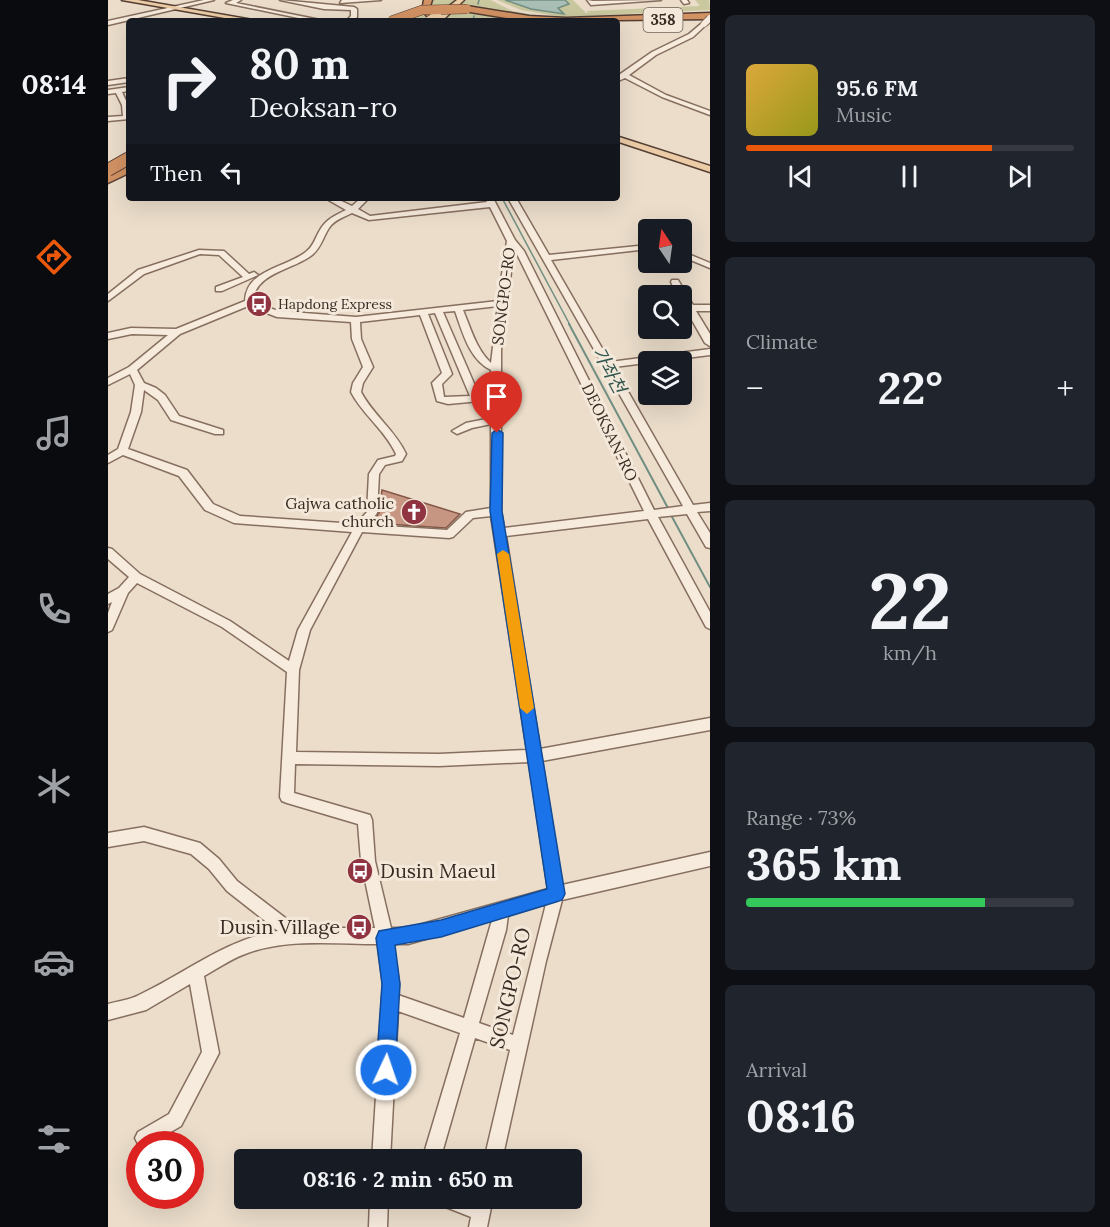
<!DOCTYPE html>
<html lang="en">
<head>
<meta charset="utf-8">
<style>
  :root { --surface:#171b24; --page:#20242c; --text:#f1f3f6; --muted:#9ea1a6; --line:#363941; --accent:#ea580c }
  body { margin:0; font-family:Lora,"Noto Sans KR",serif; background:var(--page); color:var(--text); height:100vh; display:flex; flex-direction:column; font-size:22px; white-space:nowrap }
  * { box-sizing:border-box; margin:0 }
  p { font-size:20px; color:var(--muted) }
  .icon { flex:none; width:33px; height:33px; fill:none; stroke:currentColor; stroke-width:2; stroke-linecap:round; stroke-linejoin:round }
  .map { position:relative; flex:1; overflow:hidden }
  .panel { display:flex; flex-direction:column; gap:15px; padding:15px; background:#0d0f14; width:400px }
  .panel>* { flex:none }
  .hud { position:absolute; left:18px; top:18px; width:494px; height:183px; border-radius:6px; box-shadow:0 6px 24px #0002; background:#171b24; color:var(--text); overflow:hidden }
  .needle { width:39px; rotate:347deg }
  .fabs { position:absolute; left:530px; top:219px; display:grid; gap:12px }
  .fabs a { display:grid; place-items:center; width:54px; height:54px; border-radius:6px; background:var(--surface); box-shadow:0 6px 24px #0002; font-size:30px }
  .speed { position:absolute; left:18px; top:1131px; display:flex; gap:12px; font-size:30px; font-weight:700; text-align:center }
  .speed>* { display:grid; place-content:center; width:78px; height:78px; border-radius:50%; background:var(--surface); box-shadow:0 6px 24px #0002; line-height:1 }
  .speed .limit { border:9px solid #d22; background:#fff; color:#111 }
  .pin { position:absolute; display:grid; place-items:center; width:51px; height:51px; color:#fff; margin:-62px -26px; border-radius:50% 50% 50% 0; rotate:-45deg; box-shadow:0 0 6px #0007 }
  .pin .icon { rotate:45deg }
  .me { position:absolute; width:66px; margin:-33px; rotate:3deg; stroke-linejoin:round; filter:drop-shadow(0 0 4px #0008) }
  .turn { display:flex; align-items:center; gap:21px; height:126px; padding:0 24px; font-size:27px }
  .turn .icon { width:78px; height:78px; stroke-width:2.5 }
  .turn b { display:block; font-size:42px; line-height:51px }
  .then { display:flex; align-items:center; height:57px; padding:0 24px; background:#0003; gap:12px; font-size:22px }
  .big { font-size:45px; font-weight:800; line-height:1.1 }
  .panel .widget { flex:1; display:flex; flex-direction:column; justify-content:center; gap:9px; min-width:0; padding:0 21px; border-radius:9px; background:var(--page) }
  .panel .dial { align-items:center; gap:0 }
  .dial b { font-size:78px; line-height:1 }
  .song { display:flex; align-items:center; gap:18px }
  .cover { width:72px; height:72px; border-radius:9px; background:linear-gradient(135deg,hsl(40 70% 55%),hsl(60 70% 35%)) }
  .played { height:6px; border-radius:3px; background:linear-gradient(90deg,var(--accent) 75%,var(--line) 75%) }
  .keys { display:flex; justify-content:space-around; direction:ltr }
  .heat { display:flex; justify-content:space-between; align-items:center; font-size:33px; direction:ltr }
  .charge { height:9px; border-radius:4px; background:linear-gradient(90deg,#34c759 73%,var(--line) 0) }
  .trip { position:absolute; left:126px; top:1149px; width:348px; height:60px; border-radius:6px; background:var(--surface); box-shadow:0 6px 24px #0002; font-weight:800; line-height:60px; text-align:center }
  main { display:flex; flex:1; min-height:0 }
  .menu { display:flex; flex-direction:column; width:108px; justify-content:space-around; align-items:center; background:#090b0e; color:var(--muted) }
  .menu .icon { width:42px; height:42px }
  .menu .active { color:var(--accent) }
  .menu b { font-size:27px; color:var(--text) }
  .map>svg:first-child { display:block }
  .green { fill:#c9c89e }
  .water { fill:#aac0b7; stroke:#718e83; stroke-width:1.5 }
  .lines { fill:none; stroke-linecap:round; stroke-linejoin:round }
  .stream-far1 { stroke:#718e83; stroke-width:1.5 }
  .stream { stroke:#718e83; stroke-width:2 }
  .building { fill:#c69683; stroke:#845747; stroke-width:1.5 }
  .minor-casing { stroke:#876f5f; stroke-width:3 }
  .major-casing { stroke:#553e33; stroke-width:3 }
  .highway-casing { stroke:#553e33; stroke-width:3 }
  .minor { fill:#f7ebdd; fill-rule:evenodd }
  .major { fill:#ebcca6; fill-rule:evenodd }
  .highway { fill:#d29263; fill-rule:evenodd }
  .minor-bridge-casing { stroke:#876f5f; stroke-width:8; stroke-linecap:butt }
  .major-bridge-casing { stroke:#553e33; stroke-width:9; stroke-linecap:butt }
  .highway-bridge-far1-casing { stroke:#553e33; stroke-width:10; stroke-linecap:butt }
  .highway-bridge-casing { stroke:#553e33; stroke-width:14; stroke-linecap:butt }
  .minor-bridge { stroke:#f7ebdd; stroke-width:6 }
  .major-bridge { stroke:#ebcca6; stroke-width:8 }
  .highway-bridge-far1 { stroke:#d29263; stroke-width:9 }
  .highway-bridge { stroke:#d29263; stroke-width:12 }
  .route { fill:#1a73e8; stroke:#114b97; stroke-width:1.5 }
  .slow { fill:#f59e0b }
  .labels { text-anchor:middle; stroke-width:6; stroke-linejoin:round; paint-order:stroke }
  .far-poi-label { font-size:14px; fill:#382a22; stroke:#f3e8d9; text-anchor:start }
  .shield { fill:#f3e8d9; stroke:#706359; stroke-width:1.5 }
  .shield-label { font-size:15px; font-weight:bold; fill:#382a22 }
  .street-label { font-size:16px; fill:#382a22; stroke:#f3e8d9 }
  .poi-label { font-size:16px; fill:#382a22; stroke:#f3e8d9; text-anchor:end }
  .water-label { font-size:18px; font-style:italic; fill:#325750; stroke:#f3e8d9 }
  .near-poi-label { font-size:20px; fill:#382a22; stroke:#f3e8d9; text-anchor:start }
  .near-street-label { font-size:20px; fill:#382a22; stroke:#f3e8d9 }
</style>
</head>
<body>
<main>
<nav class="menu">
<b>08:14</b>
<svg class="icon active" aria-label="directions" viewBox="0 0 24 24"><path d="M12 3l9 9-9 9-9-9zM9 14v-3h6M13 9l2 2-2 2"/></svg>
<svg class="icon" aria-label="music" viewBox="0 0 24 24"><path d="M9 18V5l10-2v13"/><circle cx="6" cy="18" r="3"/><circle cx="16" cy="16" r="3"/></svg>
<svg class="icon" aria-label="phone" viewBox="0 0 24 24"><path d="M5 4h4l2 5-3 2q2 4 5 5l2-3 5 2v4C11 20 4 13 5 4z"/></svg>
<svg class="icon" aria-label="climate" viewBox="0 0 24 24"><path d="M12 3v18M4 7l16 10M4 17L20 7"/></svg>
<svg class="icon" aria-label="car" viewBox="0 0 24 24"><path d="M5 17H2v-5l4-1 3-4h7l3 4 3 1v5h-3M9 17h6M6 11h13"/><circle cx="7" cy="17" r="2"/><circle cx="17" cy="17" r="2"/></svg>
<svg class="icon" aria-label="filters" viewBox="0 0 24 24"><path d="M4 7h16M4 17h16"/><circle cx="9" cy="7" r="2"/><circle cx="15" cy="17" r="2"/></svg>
</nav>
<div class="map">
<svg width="602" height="1227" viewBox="0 0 602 1227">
  <rect width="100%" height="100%" fill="#ebddca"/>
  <path class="green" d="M323,0H383L404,11L443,18L442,21H287L306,13Z
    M389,0H465L478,13H480L479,11L592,6L587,0H601L602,10L455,17L413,10Z"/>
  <path class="water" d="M397,0H457L461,4L450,8L456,14L423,9Z"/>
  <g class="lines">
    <path class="stream-far1" d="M370,4L371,0
      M365,21L366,16
      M394,198L462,325"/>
    <path class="stream" d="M461,324L561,510
      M563,515L602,587"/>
  </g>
  <path class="building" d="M274,490L352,514L338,528L264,523L271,513Z"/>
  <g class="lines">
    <g class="minor-casing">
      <path id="minor" d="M96,0H106L0,25V21Z
        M125,0H133L128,3L217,21H205L118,3Z
        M172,0L246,7L249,9V17L245,21H238L243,16V10L216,9Z
        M234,0H273L232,3Z
        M479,0L485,1L553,0L483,5Z
        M573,0H579L581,3L576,4Z
        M594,23L599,24L585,37L548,55L521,75L558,95L602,111V115L554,97L517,78L508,82V77L544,52L581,34Z
        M21,78V82L0,85V81Z
        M21,87V91L14,92L20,105L21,119L0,121V117L15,116L14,105L8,93L0,94V90Z
        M217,198H227L244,206L253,198H261L250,209L262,216L379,202L377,198H385L407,240L416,251L546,510L575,506L400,198H408L441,255L540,245V249L443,260L502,362L602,349V355L506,367L585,505L602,503V511L589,512L602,533V548L598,547L579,514L550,517L602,612V629L598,627L540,519L398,536L432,749L602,718V730L434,761L454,885L602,852V866L454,900L438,961L394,1160H376L402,1050L367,1038L332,1160H314L352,1033L290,1011L282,1160H264L275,984L270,944C227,944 178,938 137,954C123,959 109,969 96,976L111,1053L73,1126L42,1144H30L27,1138L30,1132L61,1114L94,1052L82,984L38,1010L0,1020V1004C10,1001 22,1000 31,995C78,973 118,939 170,931L119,891L101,869L83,854L36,841L0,847V833L36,827L92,843L111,859L129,881L180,920L188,928H267L253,861L250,824L179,803L174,801L172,797L179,672L114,627L29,583L20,593L4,630L0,632V613L4,602L0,604V594L11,588L21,577L0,559V548L4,549L32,574L122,621L181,661L190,630L244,532L126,523L97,510L71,476L15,455L0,463V455L10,449L23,412L27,385L22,374L0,385V378L21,367L60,335L24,334L0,339V333L23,328L68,329L137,301C138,268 181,268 200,250C206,245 208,236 212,230C218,219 228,215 238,210ZM382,207L399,241L390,301L248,317L170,311L145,302C146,273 185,270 204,255C213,248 215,237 221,228C226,220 236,217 244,213L261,220ZM406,249L408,252L536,511L396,528L393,511V350ZM140,306L169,317L243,322L244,339L255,367L245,383L243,392C255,415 277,430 288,454L287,456L270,460L261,474L259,512L248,524L132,516L105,504L79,470L20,449L33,412L36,390L50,400L63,420L107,434H115V430L71,416L57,395L48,388L36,383L29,370L72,334ZM390,306L383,363C368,349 363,329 355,310ZM347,311C355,333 361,359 383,370V394L371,395L335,312ZM327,313L362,396L336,397L334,384L344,374L320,314ZM312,315L334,373L324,383L329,401L340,404L383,400V418L358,423L344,431L349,434L364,428L383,424V508L358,512L339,530L260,525L269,513L271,474L277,465L294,461L298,454C287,430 265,415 253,392L255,383L265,367L253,339L252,322ZM383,516L419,750L331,754L188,752L191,670L202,630L254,532L341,538L345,537L365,518ZM421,762L440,889L300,928H283L267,861L264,820L262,815L186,793L187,764L331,766ZM438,904L405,1035L371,1023L398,930L400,915ZM384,920L356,1018L290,995L291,984L285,944H300Z
        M91,250L116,251L141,274L146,272L150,275L114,291H108V287L135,277L111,255L92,254L36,274L0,301V294L30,270Z
        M573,251L602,263V268L573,256Z
        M564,280H570L585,305H602V311H588L602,334V346L597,343L577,308L573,296H570L563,282Z
        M262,1198H280L279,1227H261Z
        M327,1198H361L366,1200L367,1198H385L379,1227H361L363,1217L330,1204Z"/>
    </g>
    <g class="major-casing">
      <path id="major" d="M14,0H30L151,21H134Z
        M349,0H356L337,18H331V14Z
        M508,136L602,166V172L508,141Z"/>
    </g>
    <g class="highway-casing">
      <path id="highway" d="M316,0H324L321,9L333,21H324L314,11Z
        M359,6L421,16L458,18L602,13V19L417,21L356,11Z
        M21,165V173L0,183V175Z"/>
    </g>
    <use href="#minor" class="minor"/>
    <use href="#major" class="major"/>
    <use href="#highway" class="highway"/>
    <g class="minor-bridge-casing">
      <path id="minor-bridge" d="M596,24L602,18"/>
    </g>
    <g class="major-bridge-casing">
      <path id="major-bridge" d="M320,21L329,15"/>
    </g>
    <g class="highway-bridge-far1-casing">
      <path id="highway-bridge-far1" d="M283,21L314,10L359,9"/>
    </g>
    <g class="highway-bridge-casing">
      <path id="highway-bridge" d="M0,170L21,158"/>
    </g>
    <use href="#minor-bridge" class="minor-bridge"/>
    <use href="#major-bridge" class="major-bridge"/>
    <use href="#highway-bridge-far1" class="highway-bridge-far1"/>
    <use href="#highway-bridge" class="highway-bridge"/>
  </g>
  <path class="route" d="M389,429L395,433L394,511L457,894L454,900L448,902L333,937L287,945L292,984L287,1070L284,1077L278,1079L271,1077L268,1070L274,984L268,938L271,931L333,920L439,889L382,511L384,433Z"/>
  <path class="slow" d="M395,550L401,554L426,708L419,714L412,708L389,554Z"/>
  <defs>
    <g id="bus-disc" transform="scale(1.35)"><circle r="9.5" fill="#913441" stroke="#f3e8d9"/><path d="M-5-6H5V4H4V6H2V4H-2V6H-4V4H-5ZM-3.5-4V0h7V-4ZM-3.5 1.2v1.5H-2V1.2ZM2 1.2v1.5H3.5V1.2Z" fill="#fff"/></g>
    <g id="church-disc" transform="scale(1.35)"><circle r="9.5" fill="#913441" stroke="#f3e8d9"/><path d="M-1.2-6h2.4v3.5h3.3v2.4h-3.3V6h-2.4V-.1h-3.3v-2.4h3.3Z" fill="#fff"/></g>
  </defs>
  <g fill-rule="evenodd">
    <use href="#bus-disc" x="151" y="304"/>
    <use href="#church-disc" x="306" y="512"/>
    <use href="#bus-disc" x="252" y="871"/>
    <use href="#bus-disc" x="251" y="927"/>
  </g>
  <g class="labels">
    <g class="far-poi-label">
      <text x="170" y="309">Hapdong Express</text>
    </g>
    <rect class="shield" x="535.5" y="8" width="39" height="24" rx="4.5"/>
    <g class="shield-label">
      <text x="555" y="25">358</text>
    </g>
    <g class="street-label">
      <text transform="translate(395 296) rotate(-83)" y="6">SONGPO-RO</text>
      <text transform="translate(502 432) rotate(64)" y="6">DEOKSAN-RO</text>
    </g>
    <g class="poi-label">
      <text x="286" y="509">Gajwa catholic<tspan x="286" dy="18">church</tspan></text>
    </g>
    <g class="water-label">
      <text transform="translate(501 370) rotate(62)" y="6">가좌천</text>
    </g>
    <g class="near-poi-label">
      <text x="272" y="878">Dusin Maeul</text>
      <text x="232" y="934" text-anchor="end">Dusin Village</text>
    </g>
    <g class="near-street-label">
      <text transform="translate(402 988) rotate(-77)" y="7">SONGPO-RO</text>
    </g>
  </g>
</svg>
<div class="fabs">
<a><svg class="needle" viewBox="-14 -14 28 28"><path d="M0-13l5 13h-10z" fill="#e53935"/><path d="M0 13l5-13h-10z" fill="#9ea1a6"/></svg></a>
<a><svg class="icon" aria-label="search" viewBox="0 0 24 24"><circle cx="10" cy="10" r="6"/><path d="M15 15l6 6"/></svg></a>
<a><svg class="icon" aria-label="layers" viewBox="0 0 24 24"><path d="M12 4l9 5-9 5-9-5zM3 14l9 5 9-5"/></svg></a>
</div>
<div class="speed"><div class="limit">30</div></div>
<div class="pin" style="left:389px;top:433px;background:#d93025"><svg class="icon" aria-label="arrive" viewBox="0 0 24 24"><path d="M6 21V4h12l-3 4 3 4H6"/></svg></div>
<svg class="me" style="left:278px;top:1070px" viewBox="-20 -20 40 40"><circle r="17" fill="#1a73e8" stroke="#fff" stroke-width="3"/><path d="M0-11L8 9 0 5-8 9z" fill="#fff"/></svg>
<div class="trip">08:16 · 2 min · 650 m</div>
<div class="hud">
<div class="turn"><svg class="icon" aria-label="right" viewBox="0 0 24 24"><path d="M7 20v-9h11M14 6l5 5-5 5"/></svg><div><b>80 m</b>Deoksan-ro</div></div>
<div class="then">Then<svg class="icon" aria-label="left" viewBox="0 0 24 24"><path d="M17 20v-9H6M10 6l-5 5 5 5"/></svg></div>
</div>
</div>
<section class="panel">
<div class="widget">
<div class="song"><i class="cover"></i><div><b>95.6 FM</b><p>Music</p></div></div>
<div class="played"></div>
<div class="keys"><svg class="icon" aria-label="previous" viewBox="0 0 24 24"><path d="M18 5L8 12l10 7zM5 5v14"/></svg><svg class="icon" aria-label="pause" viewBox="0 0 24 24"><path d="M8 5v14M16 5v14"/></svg><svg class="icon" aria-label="next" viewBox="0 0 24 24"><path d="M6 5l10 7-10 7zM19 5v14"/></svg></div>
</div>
<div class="widget"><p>Climate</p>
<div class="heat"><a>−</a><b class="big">22°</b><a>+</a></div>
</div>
<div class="widget dial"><b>22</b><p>km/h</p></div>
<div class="widget"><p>Range · 73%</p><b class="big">365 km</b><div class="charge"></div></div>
<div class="widget"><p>Arrival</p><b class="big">08:16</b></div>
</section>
</main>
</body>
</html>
